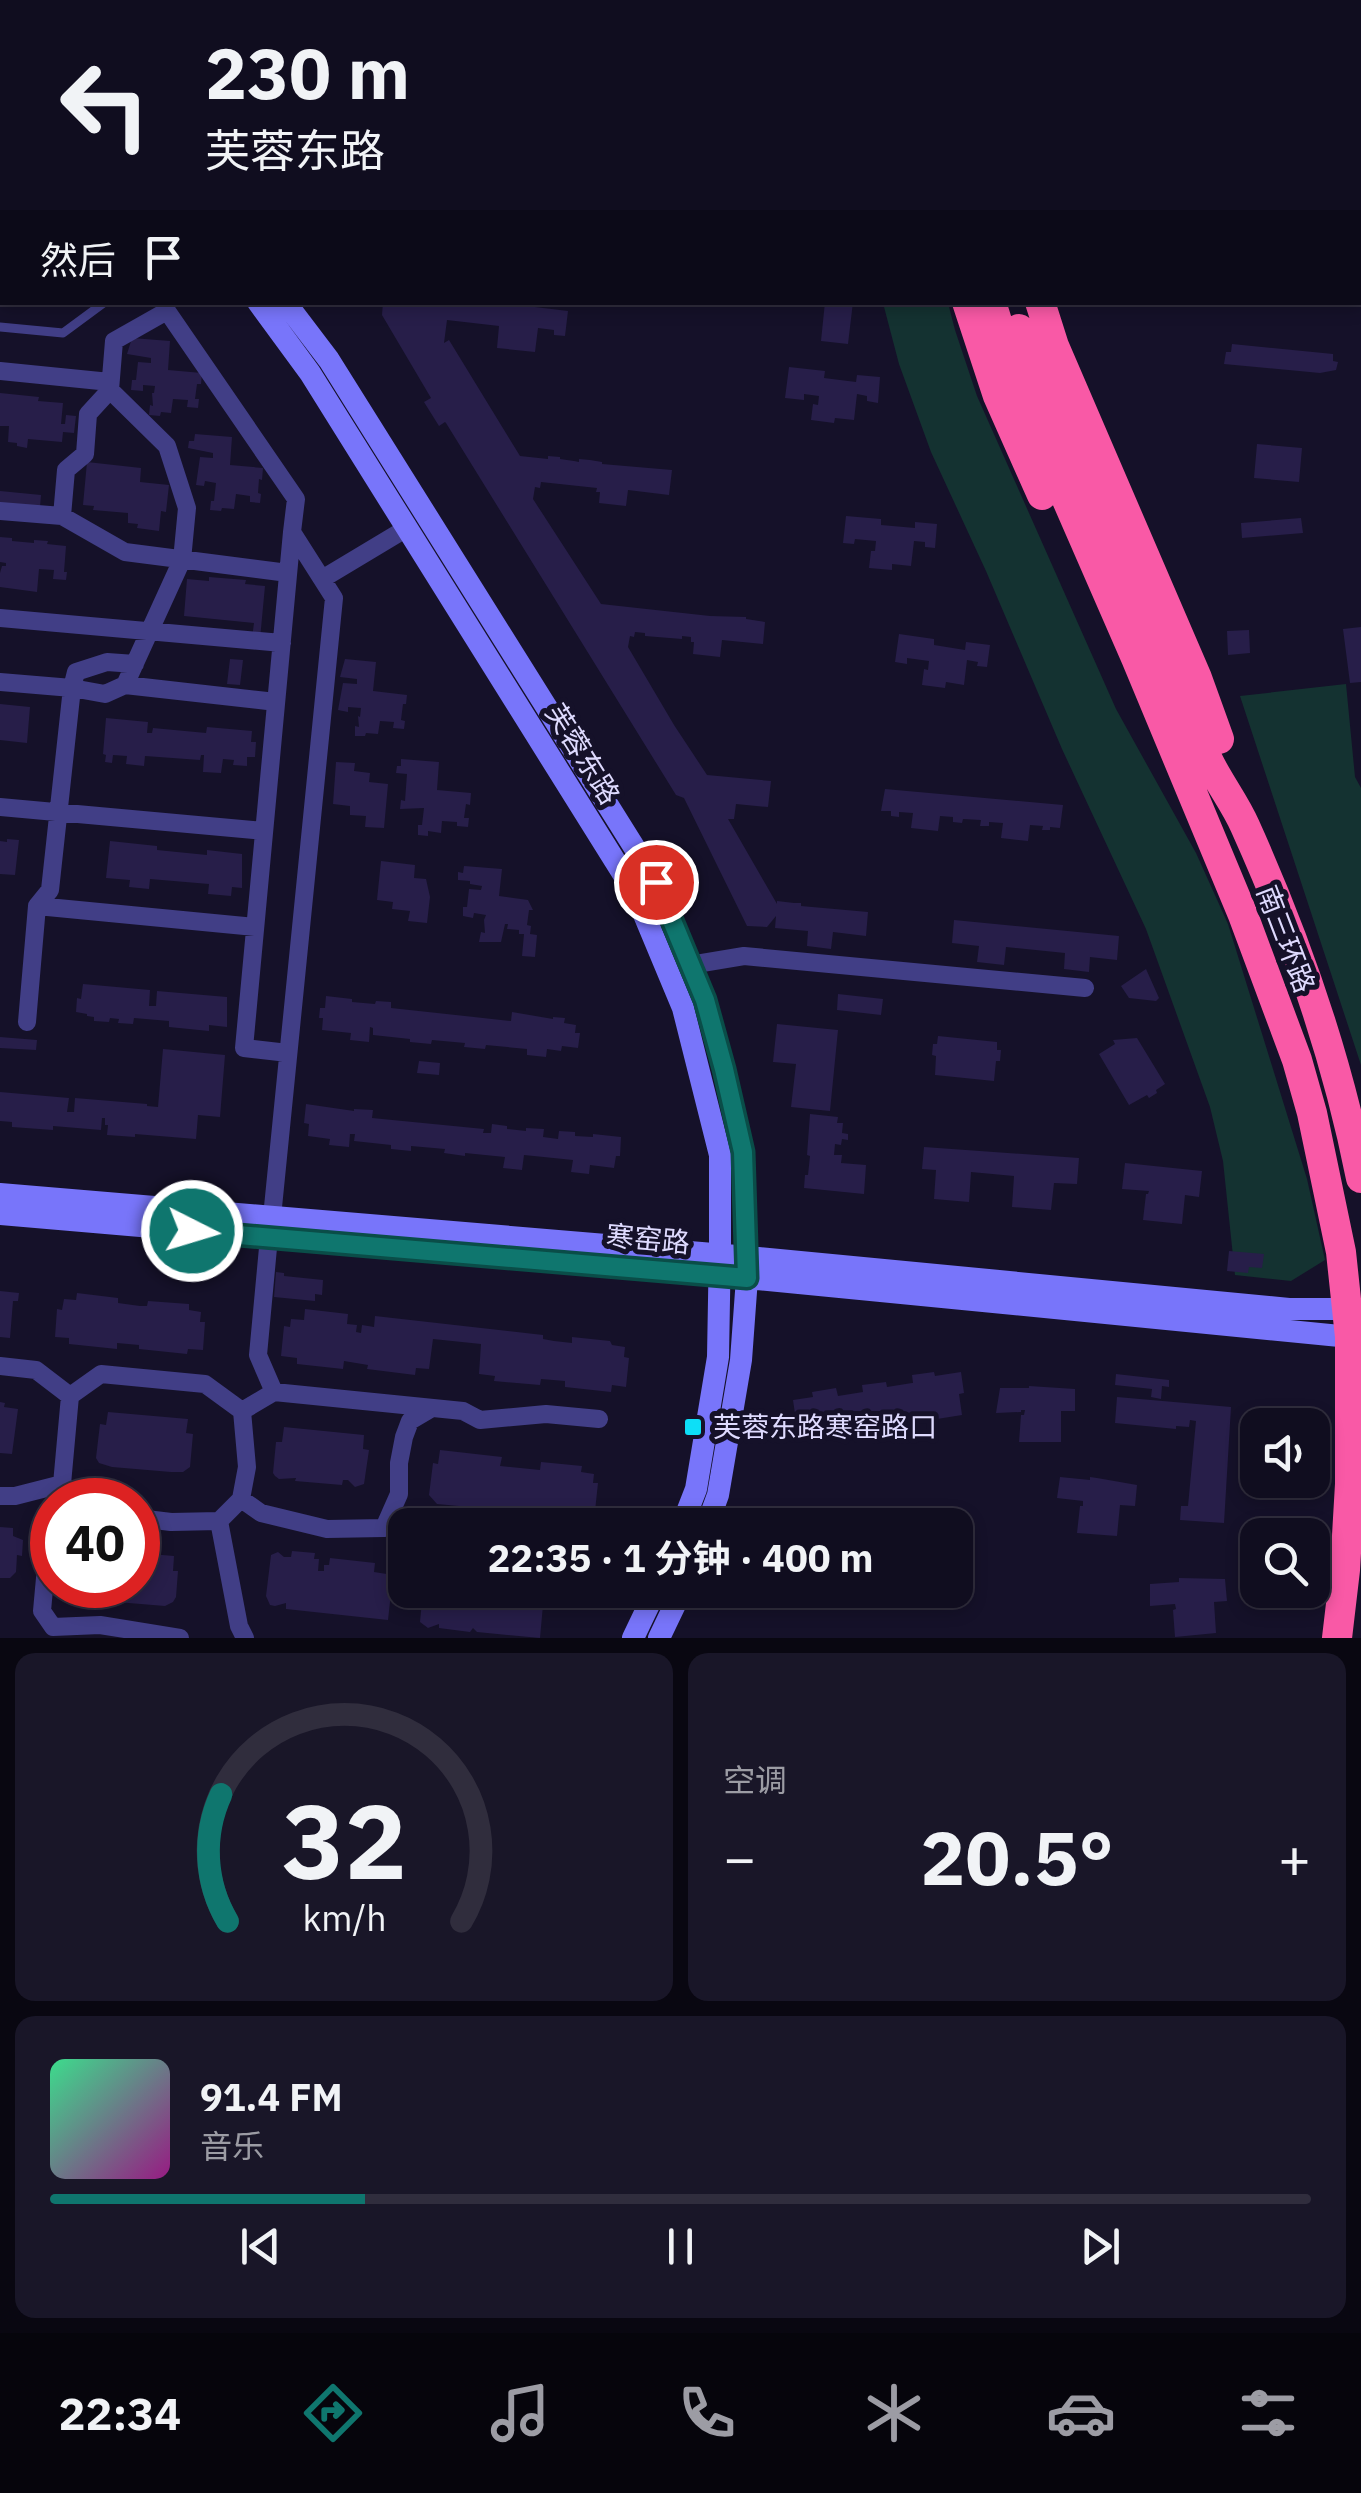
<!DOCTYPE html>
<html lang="zh">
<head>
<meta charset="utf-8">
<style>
  :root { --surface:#100d1f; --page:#191628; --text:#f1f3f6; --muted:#9c9ca4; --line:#302d3d; --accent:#0f766e }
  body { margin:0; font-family:"IBM Plex Sans","Noto Sans SC",sans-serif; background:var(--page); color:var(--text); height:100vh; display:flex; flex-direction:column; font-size:38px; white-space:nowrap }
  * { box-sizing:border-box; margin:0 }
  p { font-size:32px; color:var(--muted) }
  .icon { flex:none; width:55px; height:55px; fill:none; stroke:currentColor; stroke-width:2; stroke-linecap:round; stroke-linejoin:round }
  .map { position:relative; height:1638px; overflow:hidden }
  .side { display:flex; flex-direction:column; gap:15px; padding:15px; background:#090711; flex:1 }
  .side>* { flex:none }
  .banner { position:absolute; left:0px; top:0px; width:1362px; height:305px; box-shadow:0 5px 15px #0003,0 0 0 2px var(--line); background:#100d1f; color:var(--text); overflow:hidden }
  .tools { position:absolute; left:1240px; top:1408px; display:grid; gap:20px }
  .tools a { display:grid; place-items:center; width:90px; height:90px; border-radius:20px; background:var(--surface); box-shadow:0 5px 15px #0003,0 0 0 2px var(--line); font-size:50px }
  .speed { position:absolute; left:30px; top:1478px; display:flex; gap:20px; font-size:50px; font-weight:700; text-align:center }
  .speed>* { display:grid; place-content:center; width:130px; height:130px; border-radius:50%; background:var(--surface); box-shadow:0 5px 15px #0003,0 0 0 2px var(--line); line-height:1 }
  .speed .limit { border:15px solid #d22; background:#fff; color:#111 }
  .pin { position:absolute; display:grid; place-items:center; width:85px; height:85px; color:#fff; margin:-42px; border:5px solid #fff; border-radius:50%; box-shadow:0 2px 10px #0007 }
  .me { position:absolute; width:110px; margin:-55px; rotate:95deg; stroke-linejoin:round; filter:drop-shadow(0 0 8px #0008) }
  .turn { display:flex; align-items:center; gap:35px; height:210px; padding:0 40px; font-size:45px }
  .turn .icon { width:130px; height:130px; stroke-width:2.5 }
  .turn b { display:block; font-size:70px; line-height:85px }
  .then { display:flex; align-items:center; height:95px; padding:0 40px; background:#0003; gap:20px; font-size:38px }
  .big { font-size:75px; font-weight:700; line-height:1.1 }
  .side .card { flex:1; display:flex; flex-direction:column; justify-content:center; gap:15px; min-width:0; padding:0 35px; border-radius:20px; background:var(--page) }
  .side .dial { align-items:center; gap:0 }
  .dial svg { height:260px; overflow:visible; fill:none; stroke:var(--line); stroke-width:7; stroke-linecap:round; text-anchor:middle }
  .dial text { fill:var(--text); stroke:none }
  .song { display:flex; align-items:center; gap:30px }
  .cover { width:120px; height:120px; border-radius:15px; background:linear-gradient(135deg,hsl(150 70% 55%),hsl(310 70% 35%)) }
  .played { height:10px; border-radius:5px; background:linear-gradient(90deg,var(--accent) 25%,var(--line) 25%) }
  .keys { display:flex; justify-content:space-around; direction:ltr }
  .heat { display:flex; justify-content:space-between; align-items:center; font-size:55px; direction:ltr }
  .side .tiles { flex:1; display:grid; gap:15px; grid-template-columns:1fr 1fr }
  .card:last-child { grid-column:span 2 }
  .trip { position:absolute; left:388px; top:1508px; width:585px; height:100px; border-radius:20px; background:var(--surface); box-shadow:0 5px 15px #0003,0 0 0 2px var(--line); font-weight:700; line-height:100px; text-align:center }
  .dock { display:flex; height:160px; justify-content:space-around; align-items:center; background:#06050c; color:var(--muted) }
  .dock .icon { width:70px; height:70px }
  .dock .selected { color:var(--accent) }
  .dock b { font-size:45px; color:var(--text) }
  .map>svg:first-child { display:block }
  .green { fill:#143231 }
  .building { fill:#271e49 }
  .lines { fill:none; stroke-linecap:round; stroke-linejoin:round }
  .lane { stroke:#413e86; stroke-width:9 }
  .street { stroke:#413e86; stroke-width:18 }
  .secondary { stroke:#7875fa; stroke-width:22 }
  .highway { stroke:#f959a6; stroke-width:30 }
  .route-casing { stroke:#0a4d48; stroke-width:25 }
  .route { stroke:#0f766e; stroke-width:18 }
  .poi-dot { fill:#0ddff7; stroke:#151129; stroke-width:4 }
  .labels { text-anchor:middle; stroke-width:10; stroke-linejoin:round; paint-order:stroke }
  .street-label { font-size:28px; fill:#dedafe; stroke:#151129 }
  .poi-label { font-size:28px; fill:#dedafe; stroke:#151129; text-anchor:start }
</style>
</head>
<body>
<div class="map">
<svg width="1361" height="1638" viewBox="0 0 1361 1638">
  <rect width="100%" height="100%" fill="#151129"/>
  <path class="green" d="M883,303H948L955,330L977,396L1116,709L1196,853L1228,924L1307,1179L1325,1260L1291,1281L1235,1275L1223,1161L1210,1107L1146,929L1062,749L986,571L931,452L899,364Z
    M1346,684L1355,777L1361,788V1065L1240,696Z"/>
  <path class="building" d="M383,302H493L568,311L565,336L554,335V330L538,328L535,352L497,348L499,326L447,320L444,343L449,340L520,456L548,459V456L560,457V459L574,461L579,462V459L590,460L602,462V464L672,470L669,495L628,490L626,506L599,503L600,492H596L597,488L541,482L540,488L535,487L533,499L601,604L710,616L746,617V619L765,622L763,644L722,640L720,657L693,654L694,642H691V637L682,636V639L645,636V633L635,632L634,637L630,636L628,647L674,725L707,775L771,781L768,807L736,804L734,819H728L777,904V901L794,903H801V906L868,912L866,936L833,932L831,949L807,946L808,931L775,928L776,916L767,927L747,926L684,798L676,795L446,423L445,422L439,426L424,402L431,398L382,315Z
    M825,302H853L848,344L821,341Z
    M132,338L170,341L168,370L202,373L201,384H197L195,399H199L198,408L187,407L188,400L173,399L171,413L161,412L160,416L149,415L150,405L153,406L152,393H154L155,386L143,385V391L131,390L132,380H136L138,362L151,363V358L127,354Z
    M1232,344L1333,354V361L1338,362L1336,370L1320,373L1224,364L1226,352H1231Z
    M789,367L825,371L824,378L856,382L857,375L880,377L878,403L867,401V396L857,394L854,420L835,418L834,423L811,420L813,404L818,405L819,396L804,394V400L785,398Z
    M0,393L39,397L38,401L63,403L61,424H65L66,415L76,416L74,433L63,432L62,442L28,439L27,448L17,446V443L8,442L9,426H0Z
    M195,434L232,437L230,465L263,468L262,480L259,479L258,493L261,494L260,503L250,502V496L236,494L234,509L222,508L221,511L210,510L211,501H214L216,483L205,481L204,486L196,485L200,457L213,458V453L188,448L189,441H194Z
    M1257,444L1302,448L1299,482L1254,478Z
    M87,462L141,468L140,482L169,485L166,512L161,511L159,531L137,528L138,524L128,523V513L93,510L94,506L83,505Z
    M0,491L41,495L40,507L0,503Z
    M846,516L881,519V525L915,528V522L937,524L935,548L925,547V542L914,541L911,566L892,564V570L869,568L871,551H875L876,541L855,539L854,544L843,543Z
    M1301,518L1303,533L1242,538L1241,523Z
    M0,537L12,538V541L34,543V540L48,541L47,544L66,546L64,572H67L66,580L53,579L54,570L39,569L37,592L0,587V573L2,566H6V563L0,562Z
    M209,577L246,580L245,584L265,586L260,639L252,638L254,623L184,616L187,579L209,581Z
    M1361,627V682L1350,683L1343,629Z
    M1249,630L1250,653L1228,655L1227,631Z
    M899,634L934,639V645L965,650L966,642L990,645L987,667L977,666L978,662L967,660L964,685L946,682L945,688L922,685L924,669L928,670L929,661L907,658V664L895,662Z
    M230,659L243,660L240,685L227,684Z
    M345,659L376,662L373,691L407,695L406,704H403L401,720L405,721L404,729L393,728L394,722L380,721L378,734L366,733L365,736H355V726L359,727L358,716L360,717L361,708L348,707V712L338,710L343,683L357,684V679L340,677Z
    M0,704L30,707L27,743L0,740Z
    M106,718L148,722L147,733H152L153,728L206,733L207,727L252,731L251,742H256L255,757H247V766L233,765L234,760L223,759L221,773L203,772L204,755H201L200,760L145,756L144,766L126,764L127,756L113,755L112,763L105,762L106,755L103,754Z
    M401,759L439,762L437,790L471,793L470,805L466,804L464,818H469L468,827L457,826V822L442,821L441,833L428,831V836L418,835V825H422L424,808L400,809L401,800L405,801L407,774L396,773L397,766H401Z
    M336,762L355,763L354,771L370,773L369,782L388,784L384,828L365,827L366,816L350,815V806L333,804Z
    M885,789L1063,805L1060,828L1050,827V830H1042L1043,826L1030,825L1028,841L1001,838L1003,823L989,822V826H980L981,820L963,819L962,823L953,822V817L940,816L938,831L911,828L913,813L899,812V817L891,816V811H881Z
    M7,839L19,840L15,875L0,874V841L7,842Z
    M110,841L157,846V850L207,855V850L242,854V888L232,887L231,896L208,894L209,884L150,879L149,889L129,887L130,880L106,878Z
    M381,861L415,865L414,878L426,879L430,897L427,923L408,921L410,911L392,909L393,902L377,900Z
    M464,866L502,869L499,896L528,900L533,910H529L527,925L531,926L530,934L537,935L535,957L522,956L524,934H519V930L507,929L508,924H505L501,942H479L481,932L485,933L484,920L486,915L474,913L473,918L463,916V907H467L469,889L481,890L482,886L470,884V881L458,880V872L463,873Z
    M954,920L1119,936L1117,960L1090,957L1089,972L1064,969L1065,953L1006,947L1004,965L977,962L979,946L952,943Z
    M1146,969L1159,998L1156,1001L1129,998L1121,986Z
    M83,984L150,990L149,1006H156L157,991L227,997V1027L209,1025V1031L169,1027V1021L134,1018L133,1024L118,1023L119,1019L110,1018L109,1022L94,1021V1017L87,1016V1014L76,1012L77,998L81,999Z
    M838,994L883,999L881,1015L837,1010Z
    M326,996L352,999V1002L375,1004L376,1001L391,1002V1008L511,1021L512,1012L553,1019V1017L565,1018L564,1023L576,1025L575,1033H580L578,1048L562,1046L561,1051L547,1049L546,1057L527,1055V1049L486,1045L485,1049L464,1047L465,1043L432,1040L431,1044L410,1042V1039L373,1035V1028L370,1027L369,1042L350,1040L351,1033L322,1030L323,1018H319L320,1008H325Z
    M777,1024L838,1030L830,1111L791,1107L796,1064L773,1062Z
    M938,1036L997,1042V1050H1001L1000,1061H996L994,1081L935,1075L936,1056L932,1055L933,1044H937Z
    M0,1037L37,1040L36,1050L0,1048Z
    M1137,1038L1165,1084L1156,1090L1157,1093L1149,1098L1147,1095L1129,1105L1099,1054L1115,1044L1113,1040Z
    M163,1049L225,1055L220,1117L198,1115L196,1139L135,1134V1137L107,1135L108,1125H105V1118H102L101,1130L53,1126V1130L12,1127V1122L0,1121V1092L69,1098L67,1112H74L75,1098L147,1104V1106L158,1107Z
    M419,1061L440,1063L439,1075L417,1073Z
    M306,1104L354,1111V1109L373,1110L372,1118L484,1129L483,1133H491L492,1124L507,1126V1129L526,1131V1128L544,1129L543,1137L558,1139L559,1131L575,1132V1136L593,1137V1134L621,1137L620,1156H616L614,1168L590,1165L589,1174L571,1172L573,1160L524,1155L522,1170L503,1168L505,1157L465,1153V1156L444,1153L445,1149L411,1146V1151L391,1149V1145L354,1141L355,1134H350L349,1147L329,1145L330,1139L308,1136L309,1124L304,1123Z
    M810,1114L838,1117L837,1123H843L842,1133L848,1134V1140L842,1139L841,1145L835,1144L834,1155H842L841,1163L866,1165L864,1194L804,1188L805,1175H808L810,1156L807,1155Z
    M924,1147L1079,1158L1077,1184L1054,1183L1051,1210L1012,1207L1014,1176L971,1172L969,1202L934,1199L936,1170L922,1169Z
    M1125,1163L1202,1171L1199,1197L1185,1195L1182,1224L1143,1220L1146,1194H1148L1149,1191L1122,1189Z
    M1229,1251L1264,1254L1262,1268L1249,1267L1248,1273L1227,1271Z
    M276,1272L284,1273V1276L323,1280L322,1295L315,1294V1301L274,1297Z
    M0,1291L19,1293L18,1301H13L10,1338L0,1337Z
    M77,1293L118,1298V1303L140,1306H147L148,1301L189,1304V1310L201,1312L200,1322H205L203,1350L188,1349L187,1354L139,1349V1345L117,1343V1349L69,1344V1338L55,1337L57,1309L62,1310L64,1299L76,1300Z
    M305,1309L348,1314L347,1324L357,1325L356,1332L361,1333L362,1325L374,1327L375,1316L543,1335V1339L554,1341L572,1343V1337L610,1341L612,1345L625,1347L624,1357L629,1358L626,1387L612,1385L611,1392L565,1387V1381L541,1379L540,1385L494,1381L495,1376L479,1374L481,1344L433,1339L429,1369L416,1368L415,1375L367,1369L368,1365L344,1361L343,1369L297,1364V1358L281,1356L284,1326L290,1327L291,1319L304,1320Z
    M934,1372L935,1376L961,1372L964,1393L959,1394L962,1415L799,1441L793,1400L813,1397L812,1392L836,1388L838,1396L863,1392L862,1385L886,1382L887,1387L912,1383H913L912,1375Z
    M1116,1374L1169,1380V1387L1162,1386L1161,1399L1151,1397L1152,1389L1115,1385Z
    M1029,1386L1075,1389V1411H1061V1442H1019L1021,1415H1024L1025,1410H1021V1412L996,1413L1000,1388H1029Z
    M1117,1397L1231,1407L1224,1523L1180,1520L1181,1506H1188L1196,1421L1190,1420L1189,1427L1176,1426V1429L1115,1423Z
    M0,1402L5,1403L4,1407L18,1409L12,1454L0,1453Z
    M108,1412L188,1419L186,1433L193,1434L190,1467L183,1472H171L112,1467L99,1463L96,1458L100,1424L106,1425Z
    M284,1427L364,1435L363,1449L369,1450L364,1484L355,1487L348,1480H343L342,1485L295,1481L296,1478L279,1479L275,1476L273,1473L276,1442H282Z
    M440,1450L502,1457L500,1466L540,1470L541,1462L582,1466L581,1472L594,1474L593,1483H598L595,1511L581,1510L580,1517L437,1504L429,1495L433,1463L438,1464Z
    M1060,1477L1090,1480V1477L1097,1478L1137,1485L1135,1506L1120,1505L1117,1536L1077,1533L1080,1506H1083V1501L1057,1498Z
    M0,1527L13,1528V1536L23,1540L22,1556L17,1555L16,1572L10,1578H0Z
    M138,1544L152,1546L151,1554L174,1556L173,1571H178L176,1597L173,1602L165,1606L80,1599L73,1594L71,1585H138Z
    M292,1551L315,1553L314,1559H319L318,1571H324V1565H329L330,1558L375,1563L374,1572L393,1575L388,1620L286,1609V1603L275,1606L270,1605L266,1596L271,1555L278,1552L284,1557H291Z
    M1179,1578L1225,1579L1227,1601L1214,1602L1216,1633L1175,1637L1173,1610L1176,1609L1175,1604L1150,1606V1584L1179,1582Z
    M423,1590H472L471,1592L477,1593V1590H527L544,1594L540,1638L477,1632L473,1628L470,1632L439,1628V1624L428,1628L420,1622Z"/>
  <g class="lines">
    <path class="lane" d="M0,327L63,333L105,302"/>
    <path class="street" d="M382,2V0
      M0,371L110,382
      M0,511L62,516L125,552L288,573
      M62,516L66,470L85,454L88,414L110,390
      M322,579L407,528
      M0,618L282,643
      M0,682L72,688L76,672L107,662L135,664
      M276,702L125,685L182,560L187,508L167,446L110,390L114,341L167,311L296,499L292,532
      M0,807L264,831
      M37,906L255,927
      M690,965L744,956L1085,988
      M27,1022L37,906L50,890L72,688L105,694L125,685
      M272,1217L334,598L292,532L244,1048L288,1053
      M0,1366L36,1370L70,1396
      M274,1392L463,1411L480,1420L546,1414L599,1419
      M0,1496H15L62,1484
      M241,1499L261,1513L327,1529L384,1528L399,1494V1463L404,1437L410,1421L432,1408
      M84,1500L62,1484L70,1396L101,1374L205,1384L242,1411
      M138,1518L171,1522L219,1521
      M52,1549L45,1578L42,1611L53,1627L100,1625L180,1638
      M245,1638L239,1626L219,1521L241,1499L247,1467L242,1411L274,1392L258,1355L269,1237"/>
    <path class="secondary" d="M162,2L163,0
      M0,3L2,7
      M0,30L2,33
      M258,302L310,373L635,893L683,1008L720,1155V1243L718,1357L696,1489L682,1525
      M285,302L329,360L656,882L705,1000L724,1069L743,1152L747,1278L741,1360L718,1495L707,1525
      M0,1194L749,1257L1289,1309H1348
      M0,1214L747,1278L1350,1337
      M633,1638L656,1590
      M659,1638L682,1590"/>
    <path class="highway" d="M967,2L968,0
      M989,2V0
      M1033,2L1034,0
      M967,302L998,396L1042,495
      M991,302L1016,383L1136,658L1243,915L1297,1060L1312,1113L1341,1252L1350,1337V1484L1345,1570L1337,1638
      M1040,302L1054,346L1197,678L1219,739
      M1019,329C1040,389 1067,446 1093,504C1131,589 1169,675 1208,760C1219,783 1235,803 1245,826C1296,939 1337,1057 1361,1178"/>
  </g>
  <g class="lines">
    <g class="route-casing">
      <path id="route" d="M192,1231L747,1278L743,1152L724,1069L705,1000L656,882"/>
    </g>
    <use href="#route" class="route"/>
  </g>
  <rect class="poi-dot" x="683" y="1417" width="20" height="20" rx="5"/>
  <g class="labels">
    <g class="street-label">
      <text transform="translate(583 754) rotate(58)" y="10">芙蓉东路</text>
      <text transform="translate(1286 939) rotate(69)" y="10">南三环路</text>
      <text transform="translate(648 1239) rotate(5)" y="10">寒窑路</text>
    </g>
    <g class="poi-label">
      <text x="713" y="1437">芙蓉东路寒窑路口</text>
    </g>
  </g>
</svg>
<div class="tools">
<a><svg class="icon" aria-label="sound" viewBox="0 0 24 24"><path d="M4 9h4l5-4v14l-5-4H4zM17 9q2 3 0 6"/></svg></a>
<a><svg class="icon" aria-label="search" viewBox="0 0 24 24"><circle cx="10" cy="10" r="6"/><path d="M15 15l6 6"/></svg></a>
</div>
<div class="speed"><div class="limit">40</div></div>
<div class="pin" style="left:656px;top:882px;background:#d93025"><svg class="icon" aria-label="arrive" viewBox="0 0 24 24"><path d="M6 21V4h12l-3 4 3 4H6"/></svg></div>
<svg class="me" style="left:192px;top:1231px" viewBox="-20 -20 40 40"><circle r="17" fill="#0f766e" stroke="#fff" stroke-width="3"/><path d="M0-11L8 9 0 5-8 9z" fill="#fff"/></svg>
<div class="trip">22:35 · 1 分钟 · 400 m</div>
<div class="banner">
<div class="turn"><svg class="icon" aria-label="left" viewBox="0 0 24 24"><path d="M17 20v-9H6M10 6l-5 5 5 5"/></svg><div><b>230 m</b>芙蓉东路</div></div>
<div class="then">然后<svg class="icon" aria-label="arrive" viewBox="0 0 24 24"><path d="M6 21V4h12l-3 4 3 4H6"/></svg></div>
</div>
</div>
<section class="side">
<div class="tiles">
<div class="card dial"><svg viewBox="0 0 100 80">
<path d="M14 69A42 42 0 1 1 86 69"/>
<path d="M14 69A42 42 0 0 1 12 30" stroke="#0f766e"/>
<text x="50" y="56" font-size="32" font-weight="700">32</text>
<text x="50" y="72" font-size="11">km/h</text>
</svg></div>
<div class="card"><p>空调</p>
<div class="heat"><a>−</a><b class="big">20.5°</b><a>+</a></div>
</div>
<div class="card">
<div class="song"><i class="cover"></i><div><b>91.4 FM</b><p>音乐</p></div></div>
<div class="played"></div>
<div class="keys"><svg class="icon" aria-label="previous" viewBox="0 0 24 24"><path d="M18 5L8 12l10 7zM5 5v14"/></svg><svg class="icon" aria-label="pause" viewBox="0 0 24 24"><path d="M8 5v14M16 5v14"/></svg><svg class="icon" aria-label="next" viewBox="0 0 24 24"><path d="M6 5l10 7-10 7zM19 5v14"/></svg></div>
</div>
</div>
</section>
<nav class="dock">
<b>22:34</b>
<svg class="icon selected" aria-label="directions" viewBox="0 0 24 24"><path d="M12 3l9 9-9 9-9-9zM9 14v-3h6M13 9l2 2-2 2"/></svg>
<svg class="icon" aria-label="music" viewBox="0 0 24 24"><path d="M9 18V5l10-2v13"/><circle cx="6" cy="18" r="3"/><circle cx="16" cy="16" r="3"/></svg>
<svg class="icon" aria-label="phone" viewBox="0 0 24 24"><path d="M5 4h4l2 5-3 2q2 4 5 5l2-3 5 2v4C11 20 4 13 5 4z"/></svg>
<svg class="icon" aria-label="climate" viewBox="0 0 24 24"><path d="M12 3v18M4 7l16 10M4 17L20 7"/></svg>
<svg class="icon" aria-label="car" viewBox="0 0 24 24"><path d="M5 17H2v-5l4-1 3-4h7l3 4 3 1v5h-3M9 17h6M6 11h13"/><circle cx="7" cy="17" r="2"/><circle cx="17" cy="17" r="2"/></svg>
<svg class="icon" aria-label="filters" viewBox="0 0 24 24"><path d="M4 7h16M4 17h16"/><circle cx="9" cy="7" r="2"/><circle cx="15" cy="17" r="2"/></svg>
</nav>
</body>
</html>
